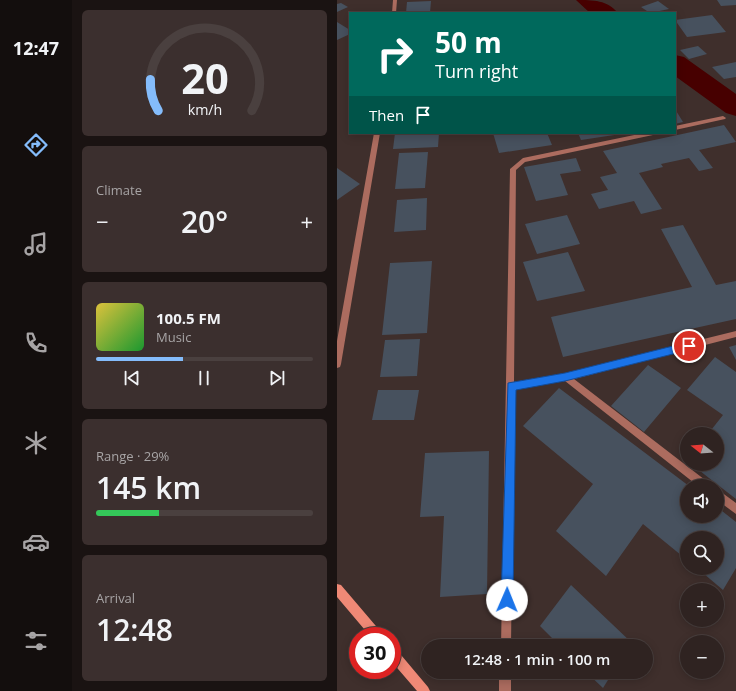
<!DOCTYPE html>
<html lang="en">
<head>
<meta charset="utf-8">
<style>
  :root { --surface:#2f2321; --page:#3b2f2e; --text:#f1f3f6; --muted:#a7a4a5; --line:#4a403f; --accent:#84bcfb }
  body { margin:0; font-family:"Open Sans",sans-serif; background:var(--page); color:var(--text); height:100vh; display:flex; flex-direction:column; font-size:15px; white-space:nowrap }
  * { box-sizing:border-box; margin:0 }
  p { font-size:13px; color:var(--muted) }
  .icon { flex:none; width:22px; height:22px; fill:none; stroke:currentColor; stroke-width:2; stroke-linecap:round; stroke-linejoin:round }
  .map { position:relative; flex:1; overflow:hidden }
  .panel { display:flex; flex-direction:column; gap:10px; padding:10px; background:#1a1312; width:265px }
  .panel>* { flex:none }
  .guide { position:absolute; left:12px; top:12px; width:327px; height:122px; border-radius:0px; box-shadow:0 2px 10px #0003,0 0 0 1px var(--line); background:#00695c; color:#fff; overflow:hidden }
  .needle { width:26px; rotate:287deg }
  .buttons { position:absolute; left:343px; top:427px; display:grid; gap:8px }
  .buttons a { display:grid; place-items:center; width:44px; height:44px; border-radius:50%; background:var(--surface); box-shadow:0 2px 10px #0003,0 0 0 1px var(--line); font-size:20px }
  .speed { position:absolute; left:12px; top:627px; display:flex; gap:8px; font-size:20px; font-weight:700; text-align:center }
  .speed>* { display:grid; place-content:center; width:52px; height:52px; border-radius:50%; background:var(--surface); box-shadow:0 2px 10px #0003,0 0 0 1px var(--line); line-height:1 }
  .speed .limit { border:6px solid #d22; background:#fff; color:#111 }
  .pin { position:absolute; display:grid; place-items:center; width:34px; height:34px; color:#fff; margin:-17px; border:2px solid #fff; border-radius:50%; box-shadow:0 1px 4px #0007 }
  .me { position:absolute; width:44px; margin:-22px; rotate:1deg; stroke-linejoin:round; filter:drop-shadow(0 0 3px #0008) }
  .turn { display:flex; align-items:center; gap:14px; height:84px; padding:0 20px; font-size:18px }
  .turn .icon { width:52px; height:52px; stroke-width:2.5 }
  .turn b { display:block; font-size:28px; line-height:34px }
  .then { display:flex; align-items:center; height:38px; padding:0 20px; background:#0003; gap:8px; font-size:15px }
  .big { font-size:30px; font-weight:600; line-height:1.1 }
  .panel .tile { flex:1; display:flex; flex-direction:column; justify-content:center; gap:6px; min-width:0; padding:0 14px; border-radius:6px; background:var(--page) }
  .panel .dial { align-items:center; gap:0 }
  .dial svg { height:104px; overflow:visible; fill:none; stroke:var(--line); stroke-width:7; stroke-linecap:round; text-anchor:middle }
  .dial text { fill:var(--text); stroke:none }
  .song { display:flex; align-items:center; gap:12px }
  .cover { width:48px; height:48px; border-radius:6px; background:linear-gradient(135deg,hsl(50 70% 55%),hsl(130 70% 35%)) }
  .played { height:4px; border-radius:2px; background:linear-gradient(90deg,var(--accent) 40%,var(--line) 40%) }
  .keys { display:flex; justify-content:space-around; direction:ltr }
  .heat { display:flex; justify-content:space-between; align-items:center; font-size:22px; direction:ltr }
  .charge { height:6px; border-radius:3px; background:linear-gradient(90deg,#34c759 29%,var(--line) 0) }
  .trip { position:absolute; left:84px; top:639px; width:232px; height:40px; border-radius:20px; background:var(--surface); box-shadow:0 2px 10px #0003,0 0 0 1px var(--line); font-weight:600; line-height:40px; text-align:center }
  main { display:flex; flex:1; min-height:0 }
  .tab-bar { display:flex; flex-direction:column; width:72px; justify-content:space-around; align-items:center; background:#130e0d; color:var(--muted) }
  .tab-bar .icon { width:28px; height:28px }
  .tab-bar .current { color:var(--accent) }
  .tab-bar b { font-size:18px; color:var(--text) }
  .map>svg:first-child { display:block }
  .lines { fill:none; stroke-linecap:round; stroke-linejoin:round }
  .river { fill:#470000; fill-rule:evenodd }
  .building { fill:#47515e }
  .street { fill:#ac6c5f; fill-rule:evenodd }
  .secondary { fill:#ef8976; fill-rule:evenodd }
  .route { fill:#1a73e8; stroke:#114b97 }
</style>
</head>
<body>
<main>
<nav class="tab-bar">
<b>12:47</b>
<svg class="icon current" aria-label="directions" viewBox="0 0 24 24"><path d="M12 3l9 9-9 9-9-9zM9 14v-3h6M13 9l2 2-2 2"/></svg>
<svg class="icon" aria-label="music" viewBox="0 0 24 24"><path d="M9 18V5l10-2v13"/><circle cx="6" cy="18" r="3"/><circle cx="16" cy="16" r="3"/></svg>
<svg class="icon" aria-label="phone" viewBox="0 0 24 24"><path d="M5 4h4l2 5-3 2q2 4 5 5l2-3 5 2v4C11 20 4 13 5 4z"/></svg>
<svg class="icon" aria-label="climate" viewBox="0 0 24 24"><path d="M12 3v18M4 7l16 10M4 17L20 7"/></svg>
<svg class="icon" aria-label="car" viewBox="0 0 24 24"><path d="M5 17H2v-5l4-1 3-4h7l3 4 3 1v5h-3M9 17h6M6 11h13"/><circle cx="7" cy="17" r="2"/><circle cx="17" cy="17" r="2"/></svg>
<svg class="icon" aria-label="filters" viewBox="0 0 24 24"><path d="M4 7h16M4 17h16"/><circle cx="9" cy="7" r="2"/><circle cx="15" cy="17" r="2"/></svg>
</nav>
<section class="panel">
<div class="tile dial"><svg viewBox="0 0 100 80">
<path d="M14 69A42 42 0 1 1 86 69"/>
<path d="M14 69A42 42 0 0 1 8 45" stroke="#84bcfb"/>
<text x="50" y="56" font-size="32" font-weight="700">20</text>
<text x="50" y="72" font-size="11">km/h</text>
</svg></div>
<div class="tile"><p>Climate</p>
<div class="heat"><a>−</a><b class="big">20°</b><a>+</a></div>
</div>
<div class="tile">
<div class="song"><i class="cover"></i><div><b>100.5 FM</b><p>Music</p></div></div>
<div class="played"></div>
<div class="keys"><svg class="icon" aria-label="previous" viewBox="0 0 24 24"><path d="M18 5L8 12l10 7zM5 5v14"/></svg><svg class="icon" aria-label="pause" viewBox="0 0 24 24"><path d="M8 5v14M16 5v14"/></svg><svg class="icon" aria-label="next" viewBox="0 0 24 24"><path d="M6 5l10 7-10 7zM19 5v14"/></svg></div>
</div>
<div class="tile"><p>Range · 29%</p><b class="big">145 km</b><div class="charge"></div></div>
<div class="tile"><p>Arrival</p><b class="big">12:48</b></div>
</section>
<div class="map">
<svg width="399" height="691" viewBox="0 0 399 691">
  <rect width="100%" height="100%" fill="#3f2f2c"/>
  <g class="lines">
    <path class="river" d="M239,0C257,0 270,0 281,13H253Z
      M338,55L347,57L399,94V116L389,113L338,76Z"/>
  </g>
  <path class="building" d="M380,0H399V5L384,6Z
    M94,1L93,13H69L70,2Z
    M321,1L332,9L313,13L304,7Z
    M4,3L11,7L0,12V4Z
    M375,15L389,32L350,37L338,20Z
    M0,22L13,30V34L0,40Z
    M361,46L370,54L352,59L343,50Z
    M399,62V77L387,79L375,67Z
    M338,109L346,122L338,124Z
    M387,125L399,142L362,150L376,168L362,171L352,158L324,164L326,167L302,173L325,209L304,214L297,201L262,209L254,194L271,190L263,177L280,173L266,151Z
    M58,133H102L101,147L56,149Z
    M156,133H210L215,145L162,153Z
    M241,133H284V134L244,140Z
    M91,152L88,188L58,189L62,153Z
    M239,158L244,171L223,174L231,195L199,201L187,167Z
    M0,168L23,184L0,200Z
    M90,198L89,230L57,232L60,200Z
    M230,215L243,244L200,254L188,224Z
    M346,225L379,285L399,281V319L226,357L214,317L355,287L324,229Z
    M231,252L248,291L200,301L186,262Z
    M95,261L90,333L45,335L53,263Z
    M83,339L80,376L43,377L48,340Z
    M399,345V360L392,347Z
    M378,357L399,372V499L354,464H380V434H371L386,415L350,390Z
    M311,365L344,388L307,432L274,406Z
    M222,388L352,486H350V516H380V507L399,522V568L386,590L360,568H380V538H350V560L306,524L269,576L219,531L256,484L186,426Z
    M41,390H82L77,420H35Z
    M152,451L150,594L103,597L107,516L83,517L88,453Z
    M234,585L295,643L293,646H223L203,626Z
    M249,672H276L266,688Z"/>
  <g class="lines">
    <path class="street" d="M56,0H60L59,13H55Z
      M386,116L389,118L388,119L338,130V126Z
      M37,133H43L4,364L3,367L0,368V341Z
      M307,133H319L316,135L188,162L179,170L177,382L229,373L399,331V337L237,379L372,483L374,486H361L228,381L177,389L174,646H164L173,169L186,158Z
      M380,489L399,503V514L380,500Z
      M162,672H174V691H162Z"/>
    <path class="secondary" d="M0,584L4,585L44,632L45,636H33L0,597Z
      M55,647L59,649L91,687L93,691H80L55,662Z"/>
  </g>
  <path class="route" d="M352,342L357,346L352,350L228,381L179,390L176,600L174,604L170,606L165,604L164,600L171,383L228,373Z"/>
</svg>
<div class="buttons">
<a><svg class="needle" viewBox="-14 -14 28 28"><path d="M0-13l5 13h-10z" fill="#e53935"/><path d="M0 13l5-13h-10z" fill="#a7a4a5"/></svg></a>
<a><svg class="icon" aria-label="sound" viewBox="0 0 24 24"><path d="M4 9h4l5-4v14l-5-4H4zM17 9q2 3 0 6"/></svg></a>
<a><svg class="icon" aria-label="search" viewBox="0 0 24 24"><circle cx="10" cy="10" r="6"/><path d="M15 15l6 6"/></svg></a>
<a>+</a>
<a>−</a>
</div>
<div class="speed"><div class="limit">30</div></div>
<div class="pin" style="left:352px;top:346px;background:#d93025"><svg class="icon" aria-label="arrive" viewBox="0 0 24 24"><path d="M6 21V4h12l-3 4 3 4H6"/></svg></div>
<svg class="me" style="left:170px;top:600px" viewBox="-20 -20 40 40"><circle r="19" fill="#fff"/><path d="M0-13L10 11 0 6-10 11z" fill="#1a73e8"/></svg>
<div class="trip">12:48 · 1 min · 100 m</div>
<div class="guide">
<div class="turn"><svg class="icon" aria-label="right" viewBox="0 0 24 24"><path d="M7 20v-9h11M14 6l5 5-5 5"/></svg><div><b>50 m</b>Turn right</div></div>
<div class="then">Then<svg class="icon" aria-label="arrive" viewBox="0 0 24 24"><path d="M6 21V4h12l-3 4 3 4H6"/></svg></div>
</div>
</div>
</main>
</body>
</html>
